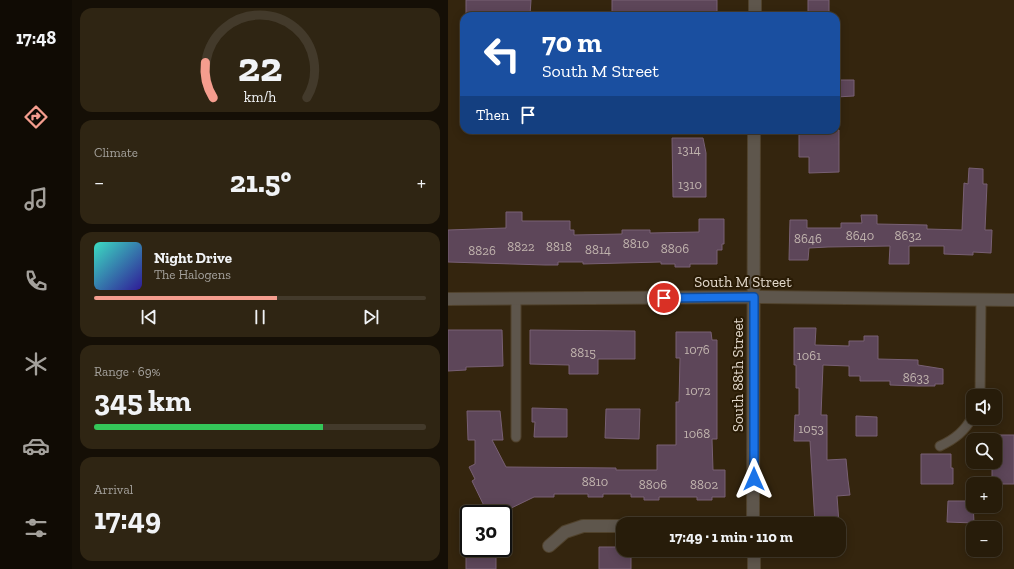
<!DOCTYPE html>
<html lang="en">
<head>
<meta charset="utf-8">
<style>
  :root { --surface:#271c0a; --page:#2f2513; --text:#f1f3f6; --muted:#a4a19c; --line:#433a2b; --accent:#f59d8e }
  body { margin:0; font-family:"Zilla Slab",serif; background:var(--page); color:var(--text); height:100vh; display:flex; flex-direction:column; font-size:15px; white-space:nowrap }
  * { box-sizing:border-box; margin:0 }
  p { font-size:13px; color:var(--muted) }
  .icon { flex:none; width:22px; height:22px; fill:none; stroke:currentColor; stroke-width:2; stroke-linecap:round; stroke-linejoin:round }
  .map { position:relative; flex:1; overflow:hidden }
  .details { display:flex; flex-direction:column; gap:8px; padding:8px; background:#150f06; width:376px }
  .details>* { flex:none }
  .hud { position:absolute; left:12px; top:12px; width:380px; height:122px; border-radius:12px; box-shadow:0 2px 10px #0003,0 0 0 1px var(--line); background:#1a4fa0; color:#fff; overflow:hidden }
  .buttons { position:absolute; left:518px; top:389px; display:grid; gap:8px }
  .buttons a { display:grid; place-items:center; width:36px; height:36px; border-radius:8px; background:var(--surface); box-shadow:0 2px 10px #0003,0 0 0 1px var(--line); font-size:20px }
  .speed { position:absolute; left:12px; top:505px; display:flex; gap:8px; font-size:20px; font-weight:700; text-align:center }
  .speed>* { display:grid; place-content:center; width:52px; height:52px; border-radius:50%; background:var(--surface); box-shadow:0 2px 10px #0003,0 0 0 1px var(--line); line-height:1 }
  .speed .limit { border:2px solid #111; border-radius:6px; background:#fff; color:#111 }
  .pin { position:absolute; display:grid; place-items:center; width:34px; height:34px; color:#fff; margin:-17px; border:2px solid #fff; border-radius:50%; box-shadow:0 1px 4px #0007 }
  .me { position:absolute; width:44px; margin:-22px; rotate:0deg; stroke-linejoin:round; filter:drop-shadow(0 0 3px #0008) }
  .turn { display:flex; align-items:center; gap:14px; height:84px; padding:0 16px; font-size:18px }
  .turn .icon { width:52px; height:52px; stroke-width:2.5 }
  .turn b { display:block; font-size:28px; line-height:34px }
  .then { display:flex; align-items:center; height:38px; padding:0 16px; background:#0003; gap:8px; font-size:15px }
  .big { font-size:30px; font-weight:700; line-height:1.1 }
  .details .tile { flex:1; display:flex; flex-direction:column; justify-content:center; gap:6px; min-width:0; padding:0 14px; border-radius:12px; background:var(--page) }
  .details .dial { align-items:center; gap:0 }
  .dial svg { height:104px; overflow:visible; fill:none; stroke:var(--line); stroke-width:7; stroke-linecap:round; text-anchor:middle }
  .dial text { fill:var(--text); stroke:none }
  .song { display:flex; align-items:center; gap:12px }
  .cover { width:48px; height:48px; border-radius:6px; background:linear-gradient(135deg,hsl(170 70% 55%),hsl(250 70% 35%)) }
  .played { height:4px; border-radius:2px; background:linear-gradient(90deg,var(--accent) 55%,var(--line) 55%) }
  .keys { display:flex; justify-content:space-around; direction:ltr }
  .heat { display:flex; justify-content:space-between; align-items:center; font-size:22px; direction:ltr }
  .charge { height:6px; border-radius:3px; background:linear-gradient(90deg,#34c759 69%,var(--line) 0) }
  .trip { position:absolute; left:168px; top:517px; width:230px; height:40px; border-radius:12px; background:var(--surface); box-shadow:0 2px 10px #0003,0 0 0 1px var(--line); font-weight:700; line-height:40px; text-align:center }
  main { display:flex; flex:1; min-height:0 }
  .menu { display:flex; flex-direction:column; width:72px; justify-content:space-around; align-items:center; background:#100b04; color:var(--muted) }
  .menu .icon { width:28px; height:28px }
  .menu .active { color:var(--accent) }
  .menu b { font-size:18px; color:var(--text) }
  .map>svg:first-child { display:block }
  .building { fill:#5d4659; stroke:#786074 }
  .lines { fill:none; stroke-linecap:round; stroke-linejoin:round }
  .lane-casing { stroke:#50422c; stroke-width:11 }
  .street-casing { stroke:#50422c; stroke-width:14 }
  .lane { stroke:#5e564c; stroke-width:9 }
  .street { stroke:#5e564c; stroke-width:12 }
  .route-casing { stroke:#114b97; stroke-width:10 }
  .route { stroke:#1a73e8; stroke-width:7 }
  .labels { text-anchor:middle; stroke-width:4; stroke-linejoin:round; paint-order:stroke }
  .number-label { font-size:13px; fill:#c1b4ae }
  .street-label { font-size:15px; fill:#e2d8cb; stroke:#291b05 }
</style>
</head>
<body>
<main>
<nav class="menu">
<b>17:48</b>
<svg class="icon active" aria-label="directions" viewBox="0 0 24 24"><path d="M12 3l9 9-9 9-9-9zM9 14v-3h6M13 9l2 2-2 2"/></svg>
<svg class="icon" aria-label="music" viewBox="0 0 24 24"><path d="M9 18V5l10-2v13"/><circle cx="6" cy="18" r="3"/><circle cx="16" cy="16" r="3"/></svg>
<svg class="icon" aria-label="phone" viewBox="0 0 24 24"><path d="M5 4h4l2 5-3 2q2 4 5 5l2-3 5 2v4C11 20 4 13 5 4z"/></svg>
<svg class="icon" aria-label="climate" viewBox="0 0 24 24"><path d="M12 3v18M4 7l16 10M4 17L20 7"/></svg>
<svg class="icon" aria-label="car" viewBox="0 0 24 24"><path d="M5 17H2v-5l4-1 3-4h7l3 4 3 1v5h-3M9 17h6M6 11h13"/><circle cx="7" cy="17" r="2"/><circle cx="17" cy="17" r="2"/></svg>
<svg class="icon" aria-label="filters" viewBox="0 0 24 24"><path d="M4 7h16M4 17h16"/><circle cx="9" cy="7" r="2"/><circle cx="15" cy="17" r="2"/></svg>
</nav>
<section class="details">
<div class="tile dial"><svg viewBox="0 0 100 80">
<path d="M14 69A42 42 0 1 1 86 69"/>
<path d="M14 69A42 42 0 0 1 8 42" stroke="#f59d8e"/>
<text x="50" y="56" font-size="32" font-weight="700">22</text>
<text x="50" y="72" font-size="11">km/h</text>
</svg></div>
<div class="tile"><p>Climate</p>
<div class="heat"><a>−</a><b class="big">21.5°</b><a>+</a></div>
</div>
<div class="tile">
<div class="song"><i class="cover"></i><div><b>Night Drive</b><p>The Halogens</p></div></div>
<div class="played"></div>
<div class="keys"><svg class="icon" aria-label="previous" viewBox="0 0 24 24"><path d="M18 5L8 12l10 7zM5 5v14"/></svg><svg class="icon" aria-label="pause" viewBox="0 0 24 24"><path d="M8 5v14M16 5v14"/></svg><svg class="icon" aria-label="next" viewBox="0 0 24 24"><path d="M6 5l10 7-10 7zM19 5v14"/></svg></div>
</div>
<div class="tile"><p>Range · 69%</p><b class="big">345 km</b><div class="charge"></div></div>
<div class="tile"><p>Arrival</p><b class="big">17:49</b></div>
</section>
<div class="map">
<svg width="566" height="569" viewBox="0 0 566 569">
  <rect width="100%" height="100%" fill="#34250e"/>
  <path class="building" d="M18,0H83L82,15L18,16Z
    M164,0H269V16H164Z
    M360,0H381V16H360Z
    M388,80H406V96L388,97Z
    M351,130H391V172L361,173V157H351Z
    M224,138H255L258,153V197H225Z
    M521,168L535,169V184H539L537,230H544L543,253L525,252V255L496,254V246H461V264H441L442,246L380,247L361,248L360,260H341L342,220H359V228H393V223H414L413,215H429V224L479,225V229L514,230L516,183L520,184Z
    M58,212H74V221H122V230H126V235L174,234V230H202V233L251,232V219H276V244H274V250H269V264H242V267H227V264H213V262L135,264V262H110V265H97L0,262V230L58,228Z
    M346,328H368L367,345L401,346V341H416V336H430V359L470,360V365L495,369V384H487V386H469L442,385V381H412V376H401V366L375,365L373,415H379V460L398,459L400,480L402,495L389,496L391,523L367,524L362,441H346L347,415H351V388H348V365H346Z
    M0,330H54L55,366L18,367V370L0,371Z
    M82,330L187,331V359H150V374H121V365L82,364Z
    M228,332H263L264,340H269V439H264L265,470H277V497H264V500H249V497H211V500H196V497H183V494H155V497H140V494H106V497H86L51,514H40L24,481L27,479L21,467L27,464V440H20L19,411H52L55,440H44L58,467L168,468V470H209V445H228V402H231L232,358H228Z
    M84,408L119,409V437H86L87,422H84Z
    M158,409H192L191,439L157,438Z
    M408,416L429,417V436H408Z
    M545,435H566V484H544V462H547V440H545Z
    M473,454H503V468H505V484H473Z
    M500,501H525L526,523L499,522Z
    M151,547H175V550H183V569H151Z
    M48,551V569H18V552Z"/>
  <g class="lines">
    <g class="lane-casing">
      <path id="lane" d="M532,396L533,300
        M68,437V298
        M492,446C507,439 517,431 525,416"/>
    </g>
    <g class="street-casing">
      <path id="street" d="M307,16V0
        M0,299L306,297L566,300
        M305,524L306,130
        M101,546L117,532L135,526H175
        M306,550V569"/>
    </g>
    <use href="#lane" class="lane"/>
    <use href="#street" class="street"/>
  </g>
  <g class="lines">
    <g class="route-casing">
      <path id="route" d="M216,298L306,297V479"/>
    </g>
    <use href="#route" class="route"/>
  </g>
  <g class="labels">
    <g class="number-label">
      <text x="241" y="154">1314</text>
      <text x="242" y="189">1310</text>
      <text x="412" y="240">8640</text>
      <text x="460" y="240">8632</text>
      <text x="360" y="243">8646</text>
      <text x="188" y="248">8810</text>
      <text x="73" y="251">8822</text>
      <text x="111" y="251">8818</text>
      <text x="227" y="253">8806</text>
      <text x="150" y="254">8814</text>
      <text x="34" y="255">8826</text>
      <text x="249" y="354">1076</text>
      <text x="135" y="357">8815</text>
      <text x="361" y="360">1061</text>
      <text x="468" y="382">8633</text>
      <text x="250" y="395">1072</text>
      <text x="363" y="433">1053</text>
      <text x="249" y="438">1068</text>
      <text x="147" y="486">8810</text>
      <text x="205" y="489">8806</text>
      <text x="256" y="489">8802</text>
    </g>
    <g class="street-label">
      <text x="295" y="287">South M Street</text>
      <text transform="translate(290 375) rotate(-90)" y="5">South 88th Street</text>
    </g>
  </g>
</svg>
<div class="buttons">
<a><svg class="icon" aria-label="sound" viewBox="0 0 24 24"><path d="M4 9h4l5-4v14l-5-4H4zM17 9q2 3 0 6"/></svg></a>
<a><svg class="icon" aria-label="search" viewBox="0 0 24 24"><circle cx="10" cy="10" r="6"/><path d="M15 15l6 6"/></svg></a>
<a>+</a>
<a>−</a>
</div>
<div class="speed"><div class="limit">30</div></div>
<div class="pin" style="left:216px;top:298px;background:#d93025"><svg class="icon" aria-label="arrive" viewBox="0 0 24 24"><path d="M6 21V4h12l-3 4 3 4H6"/></svg></div>
<svg class="me" style="left:306px;top:479px" viewBox="-20 -20 40 40"><path d="M0-17L14 15 0 8-14 15z" fill="#1a73e8" stroke="#fff" stroke-width="4"/></svg>
<div class="trip">17:49 · 1 min · 110 m</div>
<div class="hud">
<div class="turn"><svg class="icon" aria-label="left" viewBox="0 0 24 24"><path d="M17 20v-9H6M10 6l-5 5 5 5"/></svg><div><b>70 m</b>South M Street</div></div>
<div class="then">Then<svg class="icon" aria-label="arrive" viewBox="0 0 24 24"><path d="M6 21V4h12l-3 4 3 4H6"/></svg></div>
</div>
</div>
</main>
</body>
</html>
